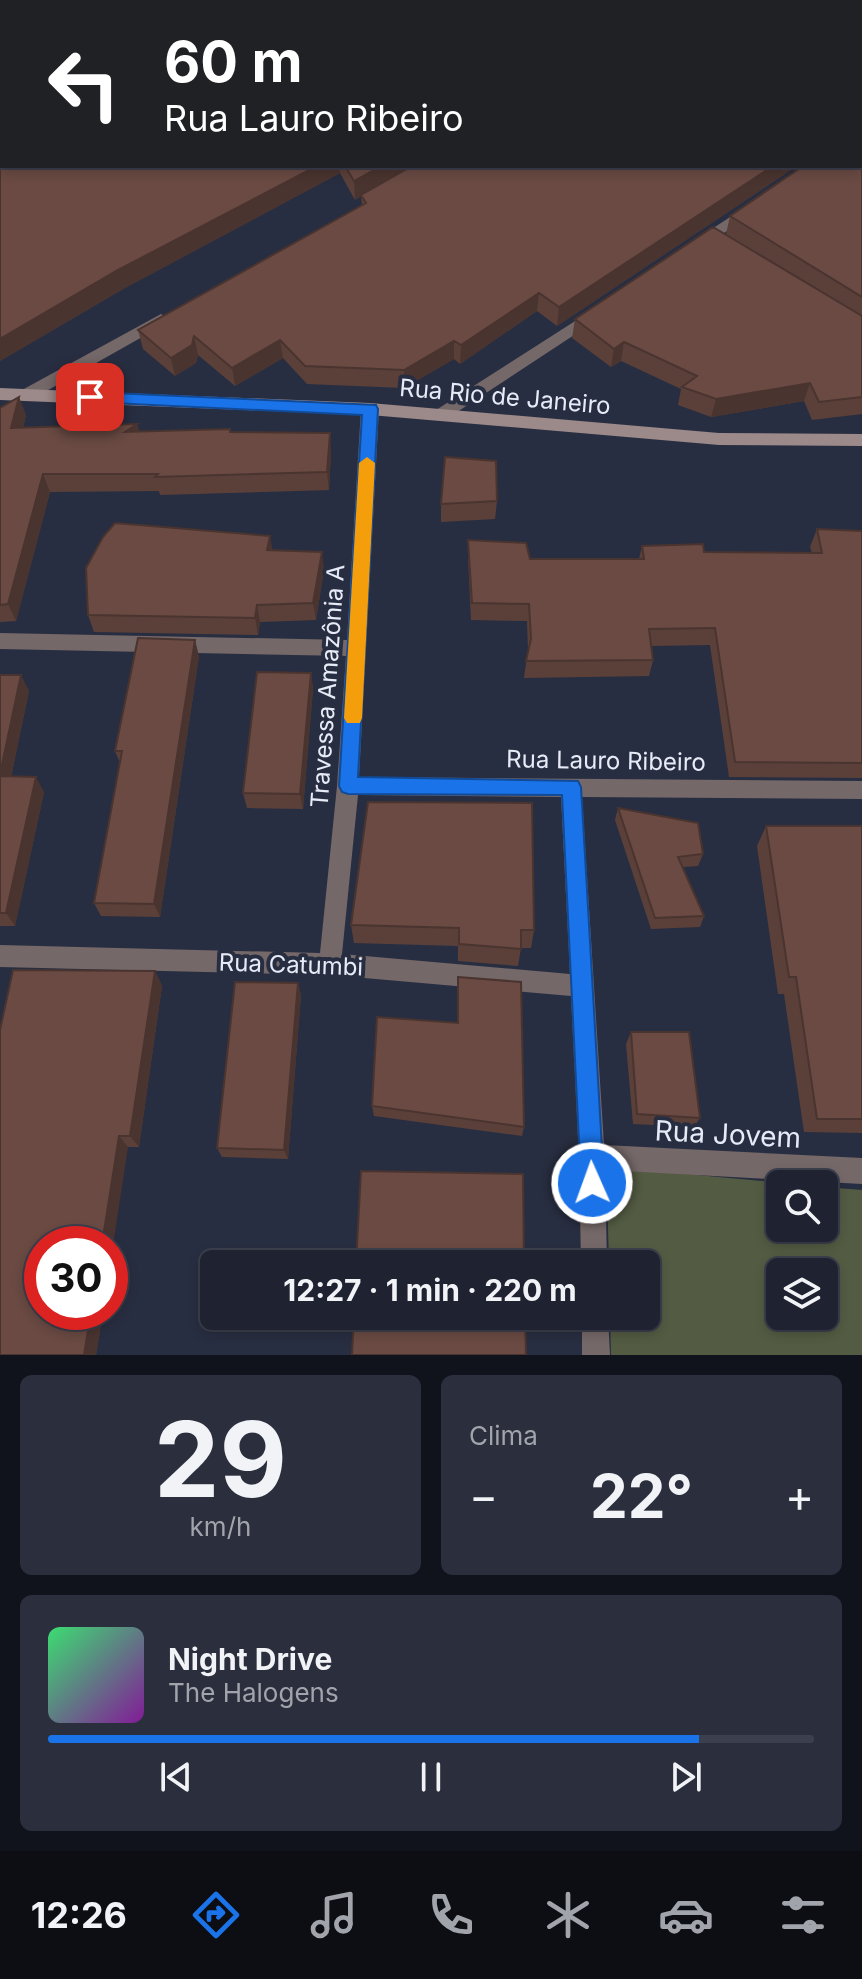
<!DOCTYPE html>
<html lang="pt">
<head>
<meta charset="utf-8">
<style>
  :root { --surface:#1e2231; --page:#2b2f3d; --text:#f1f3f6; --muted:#a1a4ab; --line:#3c3f4d; --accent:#1a73e8 }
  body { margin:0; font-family:Inter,sans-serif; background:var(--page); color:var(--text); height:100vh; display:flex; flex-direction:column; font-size:30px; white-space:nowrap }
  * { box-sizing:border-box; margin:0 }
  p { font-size:26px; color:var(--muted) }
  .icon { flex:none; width:44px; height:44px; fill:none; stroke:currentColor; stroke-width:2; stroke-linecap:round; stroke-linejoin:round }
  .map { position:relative; height:1355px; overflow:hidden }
  .sheet { display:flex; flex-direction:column; gap:20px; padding:20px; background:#10131b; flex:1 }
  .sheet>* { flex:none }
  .banner { position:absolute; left:0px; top:0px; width:862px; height:168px; box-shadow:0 4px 12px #0003,0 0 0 2px var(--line); background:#202124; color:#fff; overflow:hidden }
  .buttons { position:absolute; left:766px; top:1170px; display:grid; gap:16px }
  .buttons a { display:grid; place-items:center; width:72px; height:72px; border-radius:12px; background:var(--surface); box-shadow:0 4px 12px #0003,0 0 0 2px var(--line); font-size:40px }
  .speed { position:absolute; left:24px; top:1226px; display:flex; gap:16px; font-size:40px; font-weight:700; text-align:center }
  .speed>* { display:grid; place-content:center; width:104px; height:104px; border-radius:50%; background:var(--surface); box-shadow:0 4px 12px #0003,0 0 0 2px var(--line); line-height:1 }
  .speed .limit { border:12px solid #d22; background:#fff; color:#111 }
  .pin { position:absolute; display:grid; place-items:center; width:68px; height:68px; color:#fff; margin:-34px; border-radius:16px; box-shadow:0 4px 12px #0006 }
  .me { position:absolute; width:88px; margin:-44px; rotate:358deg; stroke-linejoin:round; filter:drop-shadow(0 0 6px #0008) }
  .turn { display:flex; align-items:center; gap:28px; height:168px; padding:0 32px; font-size:36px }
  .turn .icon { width:104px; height:104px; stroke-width:2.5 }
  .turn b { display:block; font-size:56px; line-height:68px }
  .big { font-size:60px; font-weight:700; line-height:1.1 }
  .sheet .card { flex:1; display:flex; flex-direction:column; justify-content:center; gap:12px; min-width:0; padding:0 28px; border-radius:12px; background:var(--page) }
  .sheet .dial { align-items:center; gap:0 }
  .dial b { font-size:104px; line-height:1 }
  .song { display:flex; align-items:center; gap:24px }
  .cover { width:96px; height:96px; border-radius:12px; background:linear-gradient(135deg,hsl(140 70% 55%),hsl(290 70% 35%)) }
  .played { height:8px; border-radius:4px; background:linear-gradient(90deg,var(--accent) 85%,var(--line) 85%) }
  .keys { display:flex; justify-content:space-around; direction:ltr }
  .heat { display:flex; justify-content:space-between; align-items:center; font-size:44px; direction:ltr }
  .sheet .tiles { flex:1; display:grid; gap:20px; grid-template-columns:1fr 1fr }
  .card:last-child { grid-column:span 2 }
  .trip { position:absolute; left:200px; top:1250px; width:460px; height:80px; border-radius:12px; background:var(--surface); box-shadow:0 4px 12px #0003,0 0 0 2px var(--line); font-weight:700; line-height:80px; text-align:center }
  .dock { display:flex; height:128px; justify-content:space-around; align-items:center; background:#0c0e14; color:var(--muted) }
  .dock .icon { width:56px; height:56px }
  .dock .current { color:var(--accent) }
  .dock b { font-size:36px; color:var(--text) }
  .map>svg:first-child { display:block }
  .green { fill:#535b43; fill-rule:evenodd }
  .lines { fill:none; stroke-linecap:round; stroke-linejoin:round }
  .minor { fill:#756869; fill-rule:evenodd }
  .secondary { fill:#9c8989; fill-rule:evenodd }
  .wall { fill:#5b403a }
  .shaded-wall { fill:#4a342f }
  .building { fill:#6a4a43; stroke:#4a342f; stroke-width:2 }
  .route { fill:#1a73e8; stroke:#114b97; stroke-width:2 }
  .slow { fill:#f59e0b }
  .labels { text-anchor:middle; stroke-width:8; stroke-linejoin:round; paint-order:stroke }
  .street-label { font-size:24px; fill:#e7ebf7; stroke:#282e41 }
  .near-street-label { font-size:28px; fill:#e7ebf7; stroke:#282e41 }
</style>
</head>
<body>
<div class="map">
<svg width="862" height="1355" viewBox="0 0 862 1355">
  <rect width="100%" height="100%" fill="#282e41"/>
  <path class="green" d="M622,1168L795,1184H780V1228H824V1187L862,1190V1355H611L610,1316H646V1264H609L607,1191ZM780,1272H824V1316H780Z"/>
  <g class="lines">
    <path class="minor" d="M750,204L757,209L755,212L702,248H692V242Z
      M597,307L605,312L603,316L448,418H436L433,414L436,410Z
      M161,314L169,319L167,323L34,398H22L20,394L22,390Z
      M370,403L379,409L359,777L862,781V799L582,797L604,1145L862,1158V1184L605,1170L607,1264H581L579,1157L571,996L330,975L0,967V945L320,953L337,786L346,656L0,649V633L347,640L361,409ZM358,795L561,797L570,974L342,954Z
      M582,1316H608L610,1355H582Z"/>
    <path class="secondary" d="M0,388L370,403L719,433L862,434V446L719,445L370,415L0,400Z"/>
  </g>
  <path class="wall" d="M512,0H862V414L812,420L804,401L711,417L678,405L681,389L621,361L611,367L572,338L575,319L726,234L730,216L860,166V2H516Z
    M0,10L2,166H797L557,326L537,311L460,364L454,359L404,388L307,384L283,358L235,386L198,355L196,363L175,376L143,349L138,330L362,205L361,196L355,200L340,173L123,289L0,361Z
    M0,408L26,415L23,428L137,424L139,431L231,432L331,451L329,490L160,495L159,491L50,492L16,621L0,622Z
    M497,501L495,519L441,522V504Z
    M817,529L862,531V778L729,777L710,645L651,646L653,660L649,676L524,678L528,649L527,621L471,620L468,557V540L530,559H639L642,546L704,552L812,553L810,547Z
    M273,550L324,569L316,620L260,622L258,635L94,632L88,615Z
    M199,656L160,917L101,916L94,903L120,763L115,751Z
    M311,673L313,689L303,809L247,808L243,793Z
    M0,675L29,691L11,777L44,792L15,926H0Z
    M618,808L703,854L698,866L683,867L704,916L700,927L651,929L615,820Z
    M766,826H862V1133L804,1132L784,994H778L757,846Z
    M351,925L534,930L531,948H521L518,966L458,961V946L354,943Z
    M155,971L162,986L139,1147H128L42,1312H103L96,1355H0Z
    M298,983L301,995L288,1159L222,1157L217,1148Z
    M631,1032L700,1118L694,1127L633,1124L626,1044Z
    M372,1106L524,1127L522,1136L374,1116Z"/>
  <path class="shaded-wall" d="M284,0H328L324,2H279Z
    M2,146V166L0,169V147Z
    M317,166H340V173L123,289L0,361V339L118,270Z
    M381,166H415L355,200L354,181Z
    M773,166H797L557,326L559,307Z
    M539,293L537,311L460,364L461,345Z
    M194,336L198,355L196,363L175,376L171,358Z
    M280,340L283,358L235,386L232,368Z
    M454,341V359L404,388V370Z
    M624,342L621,361L611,367L614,349Z
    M810,383L804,401L711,417L716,399Z
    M19,397L26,415L18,446L11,428Z
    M137,424L142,442L125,432Z
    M330,433L331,451L329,490L327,472Z
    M43,474L50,492L16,621L8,604Z
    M270,536L273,553L267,550Z
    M322,552L324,569L316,620L313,603Z
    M257,605L260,622L258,635L255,618Z
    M195,640L199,656L160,917L154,904Z
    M311,673L313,689L303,809L300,794Z
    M21,675L29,691L8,791L0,777V774Z
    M36,777L44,792L15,926L6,913Z
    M155,971L162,986L139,1147L130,1136Z
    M298,983L301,995L288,1159L284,1150Z
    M119,1136L128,1147L110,1265V1244H102Z
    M91,1312H103L96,1355H84Z"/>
  <path class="building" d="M26,0H284L279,2H21Z
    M549,0H862V297L730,216L803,166H860V2H553Z
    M0,10H2V146L0,147Z
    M2,163V166H317L118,270L0,339V164Z
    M345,166H381L354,181Z
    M412,166H773L559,307L539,293L461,345L454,341L404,370L305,366L280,340L232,368L194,336L192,345L171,358L138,330L366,203L361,195Z
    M713,227L862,316V397L819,402L810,383L716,399L682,387L697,376L624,342L614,349L575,319Z
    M19,397L11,428L137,424L125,432L230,429V432L330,433L327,472L155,477L158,474H43L8,604L0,605V408Z
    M445,457L496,461L497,501L441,504Z
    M115,523L270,536L267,550L322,552L313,603L257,605L255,618L88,615L86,568L103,537Z
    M817,529L862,531V763L735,762L715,628L649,629L653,660L526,661L531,639L529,604L472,603L468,540L526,543L530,559H644L642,546L703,544L704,552L822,553Z
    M138,638L195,640L154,904L94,903L122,751H115Z
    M257,672L311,673L300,794L243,793Z
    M0,675H21L0,774Z
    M0,776L36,777L6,913H0Z
    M368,802L532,803L534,930H521V949L459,944V928L351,925Z
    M618,808L698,823L703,854L678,857L704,916L655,918Z
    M766,826H862V1119H817L796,977H789Z
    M13,970L155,971L130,1136H119L102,1244H42V1312H91L84,1355H0V1030Z
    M458,977L521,982L524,1127L372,1106L377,1017L458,1023Z
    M235,982L298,983L284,1150L217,1148Z
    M631,1032H689L700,1118L637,1114Z
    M361,1171L523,1174L524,1264H356Z
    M354,1316H525L526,1355H352Z"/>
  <path class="route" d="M90,392L376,405L378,409L358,777L578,781L581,787L604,1183L601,1192L592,1195L584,1192L581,1183L562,795L348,794L342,792L339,786L362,415L90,402L82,397Z"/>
  <path class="slow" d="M367,457L375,463L362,718L360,723H347L344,718L359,463Z"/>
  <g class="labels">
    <g class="street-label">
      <text transform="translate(505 397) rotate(5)" y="8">Rua Rio de Janeiro</text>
      <text transform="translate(328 686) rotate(-86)" y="8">Travessa Amazônia A</text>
      <text transform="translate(606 761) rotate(1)" y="8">Rua Lauro Ribeiro</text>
      <text transform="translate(291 965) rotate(2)" y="8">Rua Catumbi</text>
    </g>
    <g class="near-street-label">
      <text transform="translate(728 1134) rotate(3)" y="10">Rua Jovem</text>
    </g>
  </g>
</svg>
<div class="buttons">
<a><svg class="icon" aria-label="search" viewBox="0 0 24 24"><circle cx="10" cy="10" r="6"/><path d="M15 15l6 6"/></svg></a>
<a><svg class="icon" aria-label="layers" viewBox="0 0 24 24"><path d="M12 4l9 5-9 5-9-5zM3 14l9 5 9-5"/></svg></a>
</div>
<div class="speed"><div class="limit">30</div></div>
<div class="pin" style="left:90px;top:397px;background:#d93025"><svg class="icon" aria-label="arrive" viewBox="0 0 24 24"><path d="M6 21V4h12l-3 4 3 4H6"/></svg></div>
<svg class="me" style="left:592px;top:1183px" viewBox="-20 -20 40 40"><circle r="17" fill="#1a73e8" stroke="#fff" stroke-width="3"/><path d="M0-11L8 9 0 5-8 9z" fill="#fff"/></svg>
<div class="trip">12:27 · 1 min · 220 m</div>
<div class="banner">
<div class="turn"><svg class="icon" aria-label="left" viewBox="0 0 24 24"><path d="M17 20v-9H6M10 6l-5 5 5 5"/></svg><div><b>60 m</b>Rua Lauro Ribeiro</div></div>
</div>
</div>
<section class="sheet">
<div class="tiles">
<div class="card dial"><b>29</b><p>km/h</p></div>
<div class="card"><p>Clima</p>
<div class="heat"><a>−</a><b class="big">22°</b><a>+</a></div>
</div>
<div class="card">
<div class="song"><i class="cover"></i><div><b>Night Drive</b><p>The Halogens</p></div></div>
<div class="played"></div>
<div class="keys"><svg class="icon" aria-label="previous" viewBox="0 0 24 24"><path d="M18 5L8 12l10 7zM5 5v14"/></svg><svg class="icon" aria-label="pause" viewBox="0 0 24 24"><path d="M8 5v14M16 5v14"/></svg><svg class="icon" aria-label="next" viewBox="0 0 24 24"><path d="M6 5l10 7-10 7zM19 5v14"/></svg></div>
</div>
</div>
</section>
<nav class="dock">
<b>12:26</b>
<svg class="icon current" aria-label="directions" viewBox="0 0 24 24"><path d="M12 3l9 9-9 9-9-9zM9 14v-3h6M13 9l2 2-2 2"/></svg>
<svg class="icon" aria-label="music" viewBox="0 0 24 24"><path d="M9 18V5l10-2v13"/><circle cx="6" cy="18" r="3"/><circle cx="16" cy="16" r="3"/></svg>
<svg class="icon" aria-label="phone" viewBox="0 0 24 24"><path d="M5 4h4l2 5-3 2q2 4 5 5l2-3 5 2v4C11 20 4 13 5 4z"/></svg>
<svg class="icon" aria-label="climate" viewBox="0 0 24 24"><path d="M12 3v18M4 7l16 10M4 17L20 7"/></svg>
<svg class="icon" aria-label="car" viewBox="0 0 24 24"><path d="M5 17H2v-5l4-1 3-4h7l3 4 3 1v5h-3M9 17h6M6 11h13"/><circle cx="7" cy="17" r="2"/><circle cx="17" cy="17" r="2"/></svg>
<svg class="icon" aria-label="filters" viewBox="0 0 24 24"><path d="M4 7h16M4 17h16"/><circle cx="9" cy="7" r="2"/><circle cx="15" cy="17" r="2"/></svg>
</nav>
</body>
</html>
